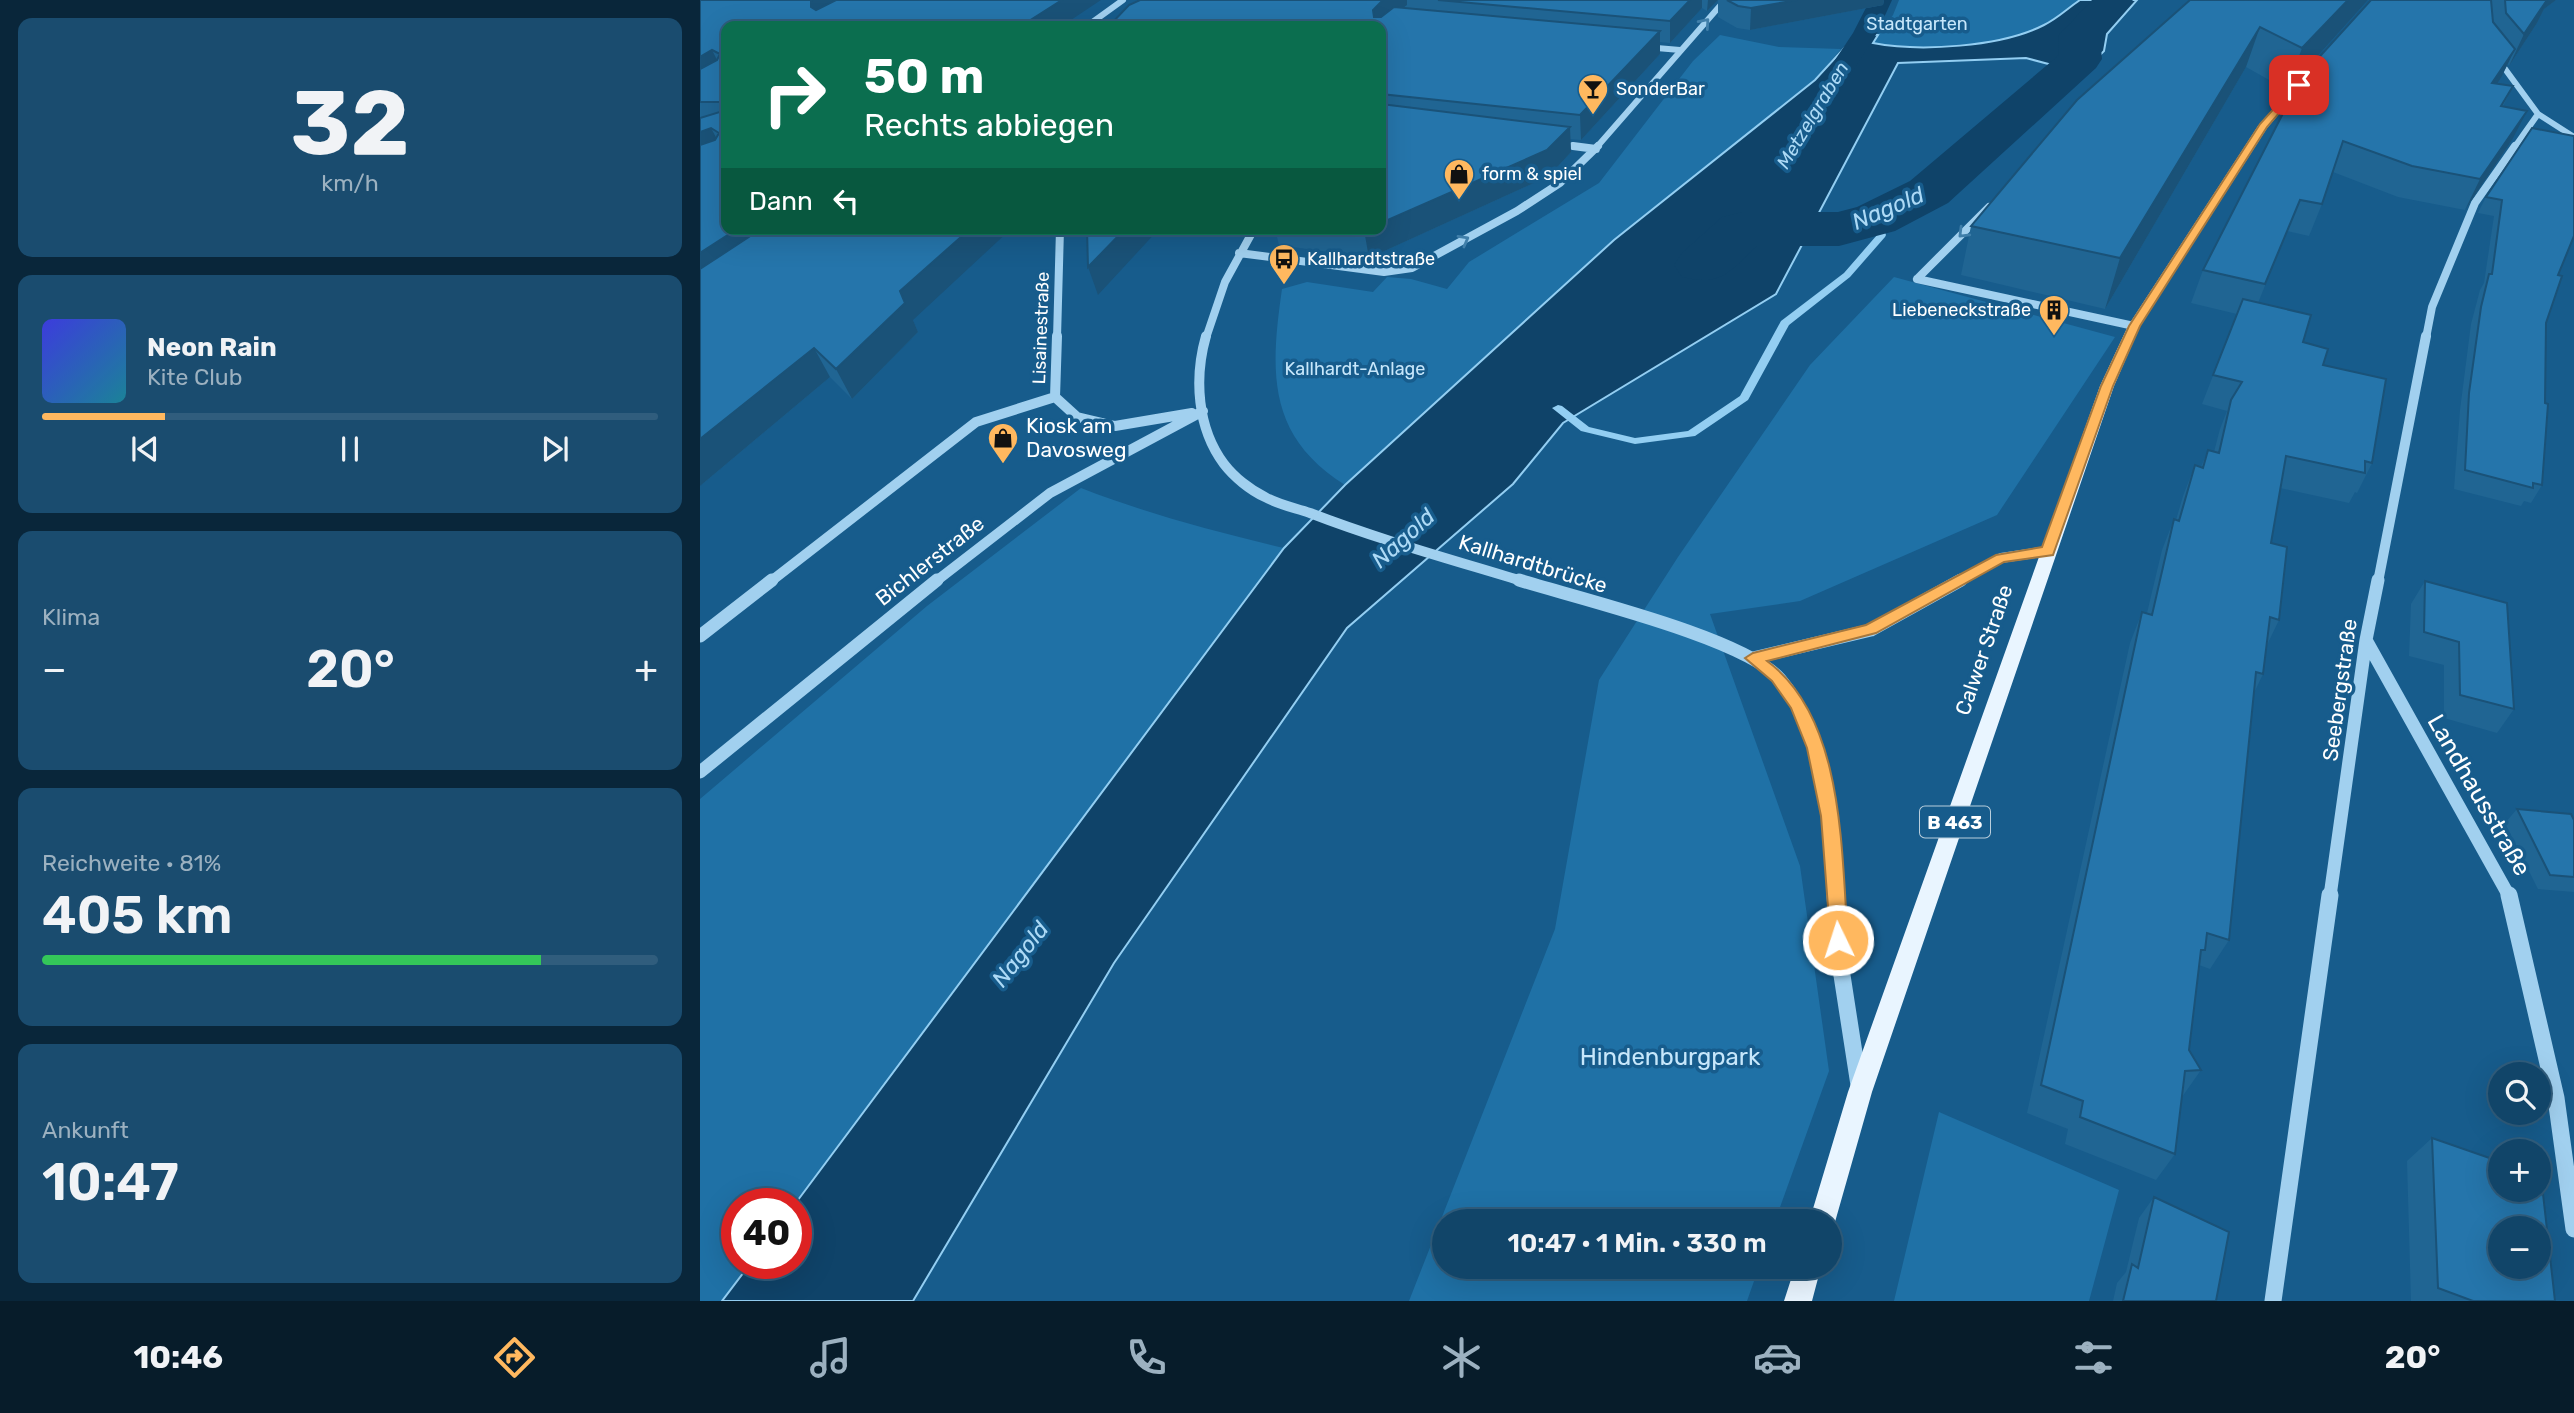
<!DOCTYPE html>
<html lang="de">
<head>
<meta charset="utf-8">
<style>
  :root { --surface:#114569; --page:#1a4c6f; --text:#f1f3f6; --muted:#9cb1c0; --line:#305d7d; --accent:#ffb85f }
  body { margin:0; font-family:Rubik,sans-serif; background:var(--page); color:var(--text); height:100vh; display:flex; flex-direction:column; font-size:26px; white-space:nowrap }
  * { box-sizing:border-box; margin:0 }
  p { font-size:23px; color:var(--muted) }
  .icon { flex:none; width:38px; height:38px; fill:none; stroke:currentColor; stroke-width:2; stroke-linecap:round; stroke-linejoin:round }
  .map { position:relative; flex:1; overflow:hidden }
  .drawer { display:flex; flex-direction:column; gap:18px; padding:18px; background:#09263a; width:700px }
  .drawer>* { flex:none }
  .guide { position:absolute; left:21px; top:21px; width:665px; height:214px; border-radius:14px; box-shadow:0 7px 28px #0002,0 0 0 2px var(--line); background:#0b6e4f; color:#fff; overflow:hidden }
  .controls { position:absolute; left:1788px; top:1062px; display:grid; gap:14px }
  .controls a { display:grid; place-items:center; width:63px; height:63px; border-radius:50%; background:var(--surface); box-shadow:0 7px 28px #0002,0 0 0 2px var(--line); font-size:35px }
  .speed { position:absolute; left:21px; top:1188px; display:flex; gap:14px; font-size:35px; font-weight:700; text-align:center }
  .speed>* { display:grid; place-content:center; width:91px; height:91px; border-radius:50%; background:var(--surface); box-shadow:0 7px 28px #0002,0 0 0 2px var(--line); line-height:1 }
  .speed .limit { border:10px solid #d22; background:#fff; color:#111 }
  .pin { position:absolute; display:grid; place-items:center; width:60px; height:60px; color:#fff; margin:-30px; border-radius:14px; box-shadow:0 4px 10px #0006 }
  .me { position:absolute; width:77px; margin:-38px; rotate:356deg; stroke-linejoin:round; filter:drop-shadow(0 0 5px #0008) }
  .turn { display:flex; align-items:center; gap:24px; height:147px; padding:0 28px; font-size:32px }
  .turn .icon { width:91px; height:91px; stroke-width:2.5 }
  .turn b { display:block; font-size:49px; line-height:60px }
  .then { display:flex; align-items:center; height:66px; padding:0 28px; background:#0003; gap:14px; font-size:26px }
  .big { font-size:52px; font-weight:600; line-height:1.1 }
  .drawer .card { flex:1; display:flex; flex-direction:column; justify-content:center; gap:10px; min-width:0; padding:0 24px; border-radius:14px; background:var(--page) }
  .drawer .dial { align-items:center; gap:0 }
  .dial b { font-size:91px; line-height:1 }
  .song { display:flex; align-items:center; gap:21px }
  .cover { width:84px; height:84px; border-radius:10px; background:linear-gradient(135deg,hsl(240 70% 55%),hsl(190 70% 35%)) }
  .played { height:7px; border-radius:4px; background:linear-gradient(90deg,var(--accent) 20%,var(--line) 20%) }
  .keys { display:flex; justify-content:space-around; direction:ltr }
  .heat { display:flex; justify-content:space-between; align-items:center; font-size:38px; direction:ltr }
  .charge { height:10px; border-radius:5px; background:linear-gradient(90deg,#34c759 81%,var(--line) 0) }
  .trip { position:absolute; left:732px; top:1209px; width:410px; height:70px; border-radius:35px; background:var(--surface); box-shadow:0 7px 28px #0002,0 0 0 2px var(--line); font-weight:600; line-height:70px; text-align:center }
  .tab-bar { display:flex; height:112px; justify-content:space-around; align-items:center; background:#071c2a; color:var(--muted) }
  .tab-bar .icon { width:49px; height:49px }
  .tab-bar .current { color:var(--accent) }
  .tab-bar b { font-size:32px; color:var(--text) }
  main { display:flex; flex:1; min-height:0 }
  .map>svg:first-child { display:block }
  .green { fill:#1f71a6 }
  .water { fill:#0f4369; stroke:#93cef2; stroke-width:2 }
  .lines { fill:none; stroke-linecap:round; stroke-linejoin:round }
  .stream { fill:#93cef2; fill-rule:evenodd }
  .canal { fill:#0f4369; fill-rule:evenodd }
  .river { fill:#0f4369; fill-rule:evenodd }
  .minor-far4 { stroke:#a1d0ef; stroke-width:6 }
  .minor-far3 { stroke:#a1d0ef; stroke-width:8 }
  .minor-far2 { stroke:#a1d0ef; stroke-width:10 }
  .minor-far1 { stroke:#a1d0ef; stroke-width:13 }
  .minor { stroke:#a1d0ef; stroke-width:17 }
  .major { fill:#e9f5ff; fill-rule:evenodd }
  .wall { fill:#206593 }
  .shaded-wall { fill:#1a5278 }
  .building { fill:#2575ab; stroke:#1a5278; stroke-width:2; fill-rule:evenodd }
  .oneway { stroke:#407faa }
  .route { fill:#ffb85f; stroke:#a6783e; stroke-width:2 }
  .labels { text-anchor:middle; stroke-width:7; stroke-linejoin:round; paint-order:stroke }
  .far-park-label { font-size:18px; fill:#c7e7fb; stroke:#175c8c }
  .far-poi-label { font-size:18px; fill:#fff; stroke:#175c8c; text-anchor:start }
  .far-street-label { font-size:18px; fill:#fff; stroke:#175c8c }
  .far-water-label { font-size:19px; font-style:italic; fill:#addaf6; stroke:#175c8c }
  .shield { fill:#175c8c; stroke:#b9cedc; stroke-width:2 }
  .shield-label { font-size:19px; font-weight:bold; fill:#fff }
  .poi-label { font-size:21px; fill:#fff; stroke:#175c8c; text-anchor:start }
  .street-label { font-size:21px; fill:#fff; stroke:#175c8c }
  .water-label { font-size:23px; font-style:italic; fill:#addaf6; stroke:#175c8c }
  .near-street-label { font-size:24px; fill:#fff; stroke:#175c8c }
  .near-park-label { font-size:24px; fill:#c7e7fb; stroke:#175c8c }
</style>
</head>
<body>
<main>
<section class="drawer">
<div class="card dial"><b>32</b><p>km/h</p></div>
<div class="card">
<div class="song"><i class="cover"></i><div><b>Neon Rain</b><p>Kite Club</p></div></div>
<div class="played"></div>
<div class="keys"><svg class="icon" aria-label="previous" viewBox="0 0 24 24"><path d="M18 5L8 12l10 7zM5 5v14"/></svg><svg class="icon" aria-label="pause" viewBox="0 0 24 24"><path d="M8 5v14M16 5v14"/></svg><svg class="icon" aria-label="next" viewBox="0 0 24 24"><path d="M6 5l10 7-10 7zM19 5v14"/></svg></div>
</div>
<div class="card"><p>Klima</p>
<div class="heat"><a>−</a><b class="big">20°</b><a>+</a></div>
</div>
<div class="card"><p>Reichweite · 81%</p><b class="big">405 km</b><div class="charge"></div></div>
<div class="card"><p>Ankunft</p><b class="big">10:47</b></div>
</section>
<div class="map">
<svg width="1874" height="1301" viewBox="0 0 1874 1301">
  <rect width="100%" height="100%" fill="#175c8c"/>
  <path class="green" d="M1199,0H1380C1368,8 1357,19 1344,25C1300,47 1220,52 1172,43L1193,15Z
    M1020,35L1079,47L1141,49L1115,80L914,240L645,485C567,436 570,372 582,289L607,282L673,292L687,277L711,279L747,289L769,262L899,183L993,61Z
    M1194,277L1415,337L1297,515L1100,601L1010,614L1100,866L1129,1071L1075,1221L744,1222V1267H1059L1047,1301H709L855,929L899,680L978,557L1110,365Z
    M381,488C448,514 516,532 584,548L95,1204H37V1264H50L22,1301H0V799L227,606Z
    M1239,1112L1419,1190L1389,1301H1194Z"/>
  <path class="water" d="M1380,0H1437L1407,34L1404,51L1382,73L1326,58L1198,63L1076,294L863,423L813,484L647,628L414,963L213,1301H22L50,1264H96L95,1204L584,548L645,485L914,240L1115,80L1158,33L1178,35L1173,43C1220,52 1301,47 1344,25C1357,19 1368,8 1380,0Z"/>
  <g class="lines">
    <path class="stream" d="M1173,217L1180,219L1186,235L1185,237L1150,277L1089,325L1048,400L995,436L935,444L881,431L852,408L858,405L862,406L889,427L935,438L988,431L1040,396L1081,321L1144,273L1177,235Z"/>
    <path class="canal" d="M1170,0H1192L1177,33L1137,96H1119L1115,90L1153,33Z"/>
    <path class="river" d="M1392,0H1433L1400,38L1402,59L1396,68L1248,203L1195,231L1139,246H1057C1030,271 1022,287 982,277L974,265L982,253L1022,217L1042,212H1138L1157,207L1210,181L1359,55L1358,36Z"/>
    <path class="minor-far4" d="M387,26L423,0
      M945,47L980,50
      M1797,58L1838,114L1874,137
      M855,144L888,148
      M896,148L1025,0
      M1814,148L1838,114"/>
    <path class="minor-far3" d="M873,146L896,149
      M539,253L684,272L712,268L817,211L860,183L898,146
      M1217,279L1289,207
      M1217,279L1434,326
      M357,338L360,229
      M506,338L525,282L554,229
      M1726,338L1732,307L1775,203L1815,146"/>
    <path class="minor-far2" d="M357,336L355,397L377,417L415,426L492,413
      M506,336C494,378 497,428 524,464C534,477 550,490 565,497C579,505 596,508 610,513C680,540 753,560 825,582
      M70,582L276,422L355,397
      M235,582L350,493L503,411
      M1258,582L1301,558L1348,551
      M1678,582L1726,336"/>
    <path class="minor-far1" d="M819,580C877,598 1045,638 1080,679C1130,739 1131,823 1135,896
      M0,636L72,580
      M1666,640L1809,896
      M1053,658L1171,630L1261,580
      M0,772L237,580
      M1630,896L1666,640L1678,580"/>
    <path class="minor" d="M1135,895L1139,956L1159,1085
      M1809,895L1856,1098L1874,1229
      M1573,1301L1630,895"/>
    <path class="major" d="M1607,71L1614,73L1567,128L1440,326L1414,386L1172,1092L1135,1222L1129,1232V1222H1109L1148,1092L1400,386L1428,326L1558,126Z
      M1095,1267H1121L1112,1301H1084Z"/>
  </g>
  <path class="wall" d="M0,0L26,26V229L213,320L218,332L152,399L130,377L0,486Z
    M440,0H1184L1183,5L1050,30L1037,28L1018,17V0L1007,11L1002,8L970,43L960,42V54L881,140L870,139L871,152L849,176L669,258L579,245L575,229H681V26Z
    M1490,0H1668L1587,90L1546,67L1405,309L1261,275L1271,226Z
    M1671,0H1856L1844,9L1837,23L1809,66L1808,64L1797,83L1813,86L1803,106L1812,140L1765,210L1698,197L1633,172L1622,204L1609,236L1587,231L1558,303L1603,342L1623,365L1672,463L1657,493L1655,492L1649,503L1580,488L1571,543L1579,620L1567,645L1563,674L1554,693L1529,940L1510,969L1499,965L1489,1050L1501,1070L1482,1097L1475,1154L1456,1180L1365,1144L1368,1129L1327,1113L1430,643L1442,612L1447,613L1462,550L1474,519L1476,520L1483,496L1495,465L1501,467L1508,450L1514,452L1520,429L1527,411L1502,404L1537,314L1491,303L1503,270Z
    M1832,128L1858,275L1846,323L1842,485L1831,503L1824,501L1821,506L1754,489L1760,410L1771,324L1780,290L1784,283L1794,216L1778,213L1786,197Z
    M1725,581L1814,709L1797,733L1744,718V665L1709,656L1711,604Z
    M1817,809L1874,820V892L1838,889L1805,823Z
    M1732,1138L1855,1301H1711L1707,1161Z
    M1454,1197L1516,1301H1413L1417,1283L1426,1272L1439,1218Z"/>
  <path class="shaded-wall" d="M112,0H140L121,22L111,7V1Z
    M362,0H401L362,26H321Z
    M683,0H707V5L688,19L675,26L673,10Z
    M990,0H1002V8L970,43V21Z
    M1008,0H1018L1007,11Z
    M1097,0H1184L1183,5L1050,30L1051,8Z
    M1648,0H1668L1587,90L1602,48Z
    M1838,0H1856L1844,9L1837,23L1809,66L1824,34Z
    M1560,27L1546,67L1405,309L1420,258Z
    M960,31V54L881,140L880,115Z
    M1815,49L1802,76L1779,111L1792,83Z
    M12,50L24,74L0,87V57Z
    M1827,111L1812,140L1765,210L1780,179Z
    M870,127L871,152L849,176L669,258L664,230L681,229V223Z
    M11,128L25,154L0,163V132Z
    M37,229H93L0,292V253Z
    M270,229H311L213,320L218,332L152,399L136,369L200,291Z
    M425,229H459L398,295L388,267Z
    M114,348L130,377L0,486V439Z"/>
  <path class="building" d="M0,0H112L111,1V7L116,10L136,0H362L321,26H26V102H0V69L17,60L20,54L12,50L0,57Z
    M440,0H683L673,10L674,17H681L694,7L960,31L880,115L681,94V26H409L429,5Z
    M738,0H990L970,21Z
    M1027,0H1097L1051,8L1038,6Z
    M1490,0H1648L1602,48L1560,27L1420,258L1271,226L1377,100Z
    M1671,0H1791L1793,22L1815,49L1792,83L1813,86L1801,106L1827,111L1780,179L1712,166L1643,141L1622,204L1600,200L1565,284L1503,270L1602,76Z
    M1805,0H1847L1824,34L1806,13Z
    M681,104L870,127L847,150L681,223Z
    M26,110V229H37L0,253V145L15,140L19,133L11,128L0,132V118Z
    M1832,128L1874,136V236L1858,275L1862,276L1846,323L1845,403L1848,404L1842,485L1833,483V488L1765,470L1769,393L1781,307L1789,274H1792L1802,200L1786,197Z
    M61,229H270L200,291L205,303L136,369L114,348L0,439V269Z
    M387,229H425L388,267Z
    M1543,299L1611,315L1603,342L1628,349L1623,365L1686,379L1672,463L1665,461V473L1586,456L1571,543L1587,547L1579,620L1570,617L1563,674L1556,672L1529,940L1507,933L1505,950H1501L1489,1050L1501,1070L1485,1071L1475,1154L1380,1117L1383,1101L1341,1085L1442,612L1452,615L1474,519L1479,521L1495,465L1503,468L1508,450L1519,453L1531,400L1542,382L1513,375Z
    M1725,581L1807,603L1814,709L1760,695L1759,642L1724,632Z
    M1817,809L1871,814L1874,820V877L1850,875Z
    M1732,1138L1801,1162V1190H1839V1176H1841L1855,1301H1773L1738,1288ZM1801,1228H1839V1267H1801Z
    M1454,1197L1529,1232L1516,1301H1423L1432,1264L1438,1268Z"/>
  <defs><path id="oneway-chevron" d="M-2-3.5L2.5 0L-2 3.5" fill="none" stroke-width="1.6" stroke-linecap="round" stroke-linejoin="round" transform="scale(1.75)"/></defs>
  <g class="oneway">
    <use href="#oneway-chevron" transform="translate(1005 23) rotate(-49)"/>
    <use href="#oneway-chevron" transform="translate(1263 233) rotate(135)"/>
    <use href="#oneway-chevron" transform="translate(764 240) rotate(-29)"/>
  </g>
  <path class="route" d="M1596,84L1603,85L1567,127L1440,326L1413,386L1353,555L1304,562L1176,633L1067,661C1145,718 1141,852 1148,940L1145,946L1138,949L1131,946L1121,816L1107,748L1091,708L1072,681L1045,658L1053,653L1166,625L1296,555L1342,547L1401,386L1429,326L1560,124Z"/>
  <defs>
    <g id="bar-pin" transform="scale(1.575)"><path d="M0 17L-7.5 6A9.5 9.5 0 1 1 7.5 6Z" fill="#ffb85f" stroke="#175c8c"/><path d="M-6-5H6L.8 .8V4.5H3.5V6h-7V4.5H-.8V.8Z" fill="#111"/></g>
    <g id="shop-pin" transform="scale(1.575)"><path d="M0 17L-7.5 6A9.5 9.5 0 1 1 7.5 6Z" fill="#ffb85f" stroke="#175c8c"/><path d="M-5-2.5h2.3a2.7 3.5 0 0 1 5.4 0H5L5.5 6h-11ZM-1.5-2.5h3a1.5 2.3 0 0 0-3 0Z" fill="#111"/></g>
    <g id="bus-pin" transform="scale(1.575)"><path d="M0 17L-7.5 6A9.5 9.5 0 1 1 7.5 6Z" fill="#ffb85f" stroke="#175c8c"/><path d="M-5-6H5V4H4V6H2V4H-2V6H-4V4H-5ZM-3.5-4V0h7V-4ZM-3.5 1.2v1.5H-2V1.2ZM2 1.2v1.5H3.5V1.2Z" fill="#111"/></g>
    <g id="building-pin" transform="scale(1.575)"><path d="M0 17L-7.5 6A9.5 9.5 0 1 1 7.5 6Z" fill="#ffb85f" stroke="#175c8c"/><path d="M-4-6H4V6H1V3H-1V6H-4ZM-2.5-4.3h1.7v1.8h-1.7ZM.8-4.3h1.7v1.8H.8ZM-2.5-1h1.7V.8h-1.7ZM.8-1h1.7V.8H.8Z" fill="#111"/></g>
  </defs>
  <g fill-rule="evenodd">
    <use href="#bar-pin" x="893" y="89"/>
    <use href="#shop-pin" x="759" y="174"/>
    <use href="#bus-pin" x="584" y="259"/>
    <use href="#building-pin" x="1354" y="310"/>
    <use href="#shop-pin" x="303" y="438"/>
  </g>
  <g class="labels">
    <g class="far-park-label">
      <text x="1217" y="30">Stadtgarten</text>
      <text x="655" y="375">Kallhardt-Anlage</text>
    </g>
    <g class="far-poi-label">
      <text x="916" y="95">SonderBar</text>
      <text x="782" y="180">form &amp; spiel</text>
      <text x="607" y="265">Kallhardtstraße</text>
      <text x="1331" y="316" text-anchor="end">Liebeneckstraße</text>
    </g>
    <g class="far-street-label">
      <text transform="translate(341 328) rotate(-88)" y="6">Lisainestraße</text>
    </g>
    <g class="far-water-label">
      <text transform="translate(1112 115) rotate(-59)" y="7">Metzelgraben</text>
    </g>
    <rect class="shield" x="1220" y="806.5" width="70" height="31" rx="5"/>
    <g class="shield-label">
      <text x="1255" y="829">B 463</text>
    </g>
    <g class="poi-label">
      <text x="326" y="433">Kiosk am<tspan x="326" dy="24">Davosweg</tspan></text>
    </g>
    <g class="street-label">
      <text transform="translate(230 561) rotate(-38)" y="7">Bichlerstraße</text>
      <text transform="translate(833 564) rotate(17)" y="7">Kallhardtbrücke</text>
      <text transform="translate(1284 650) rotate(-71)" y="7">Calwer Straße</text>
      <text transform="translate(1640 690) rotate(-82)" y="7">Seebergstraße</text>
    </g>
    <g class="water-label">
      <text transform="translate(1188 208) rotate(-23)" y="8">Nagold</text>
      <text transform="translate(703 538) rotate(-42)" y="8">Nagold</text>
      <text transform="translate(320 954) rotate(-52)" y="8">Nagold</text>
    </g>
    <g class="near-street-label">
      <text transform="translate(1779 795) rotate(60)" y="8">Landhausstraße</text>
    </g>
    <g class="near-park-label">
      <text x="970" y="1065">Hindenburgpark</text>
    </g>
  </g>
</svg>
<div class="controls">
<a><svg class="icon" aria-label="search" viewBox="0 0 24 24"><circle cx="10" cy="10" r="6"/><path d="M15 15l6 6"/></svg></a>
<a>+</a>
<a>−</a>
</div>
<div class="speed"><div class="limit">40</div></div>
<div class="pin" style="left:1599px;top:85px;background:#d93025"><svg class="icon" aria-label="arrive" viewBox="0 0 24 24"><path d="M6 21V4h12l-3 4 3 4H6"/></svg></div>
<svg class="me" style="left:1138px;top:940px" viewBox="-20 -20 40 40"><circle r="17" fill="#ffb85f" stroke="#fff" stroke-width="3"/><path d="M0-11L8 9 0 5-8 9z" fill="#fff"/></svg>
<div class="trip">10:47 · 1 Min. · 330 m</div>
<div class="guide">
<div class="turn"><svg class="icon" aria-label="right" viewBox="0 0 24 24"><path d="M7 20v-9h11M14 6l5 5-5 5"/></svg><div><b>50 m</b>Rechts abbiegen</div></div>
<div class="then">Dann<svg class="icon" aria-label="left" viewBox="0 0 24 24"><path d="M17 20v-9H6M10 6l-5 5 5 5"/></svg></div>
</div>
</div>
</main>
<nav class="tab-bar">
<b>10:46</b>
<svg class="icon current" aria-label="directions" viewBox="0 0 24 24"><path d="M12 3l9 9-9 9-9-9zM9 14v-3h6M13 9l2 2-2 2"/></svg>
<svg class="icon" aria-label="music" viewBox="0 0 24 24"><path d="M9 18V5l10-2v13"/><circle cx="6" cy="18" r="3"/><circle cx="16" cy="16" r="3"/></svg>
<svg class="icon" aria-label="phone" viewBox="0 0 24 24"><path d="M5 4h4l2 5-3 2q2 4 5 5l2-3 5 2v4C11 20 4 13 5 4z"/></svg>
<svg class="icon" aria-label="climate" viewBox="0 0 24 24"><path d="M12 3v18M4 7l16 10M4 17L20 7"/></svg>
<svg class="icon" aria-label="car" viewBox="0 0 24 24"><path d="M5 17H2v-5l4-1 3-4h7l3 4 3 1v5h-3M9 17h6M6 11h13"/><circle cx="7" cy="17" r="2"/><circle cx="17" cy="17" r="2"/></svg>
<svg class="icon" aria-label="filters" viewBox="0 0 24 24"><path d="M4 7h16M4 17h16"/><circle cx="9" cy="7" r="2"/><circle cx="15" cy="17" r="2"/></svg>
<b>20°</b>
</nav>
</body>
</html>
